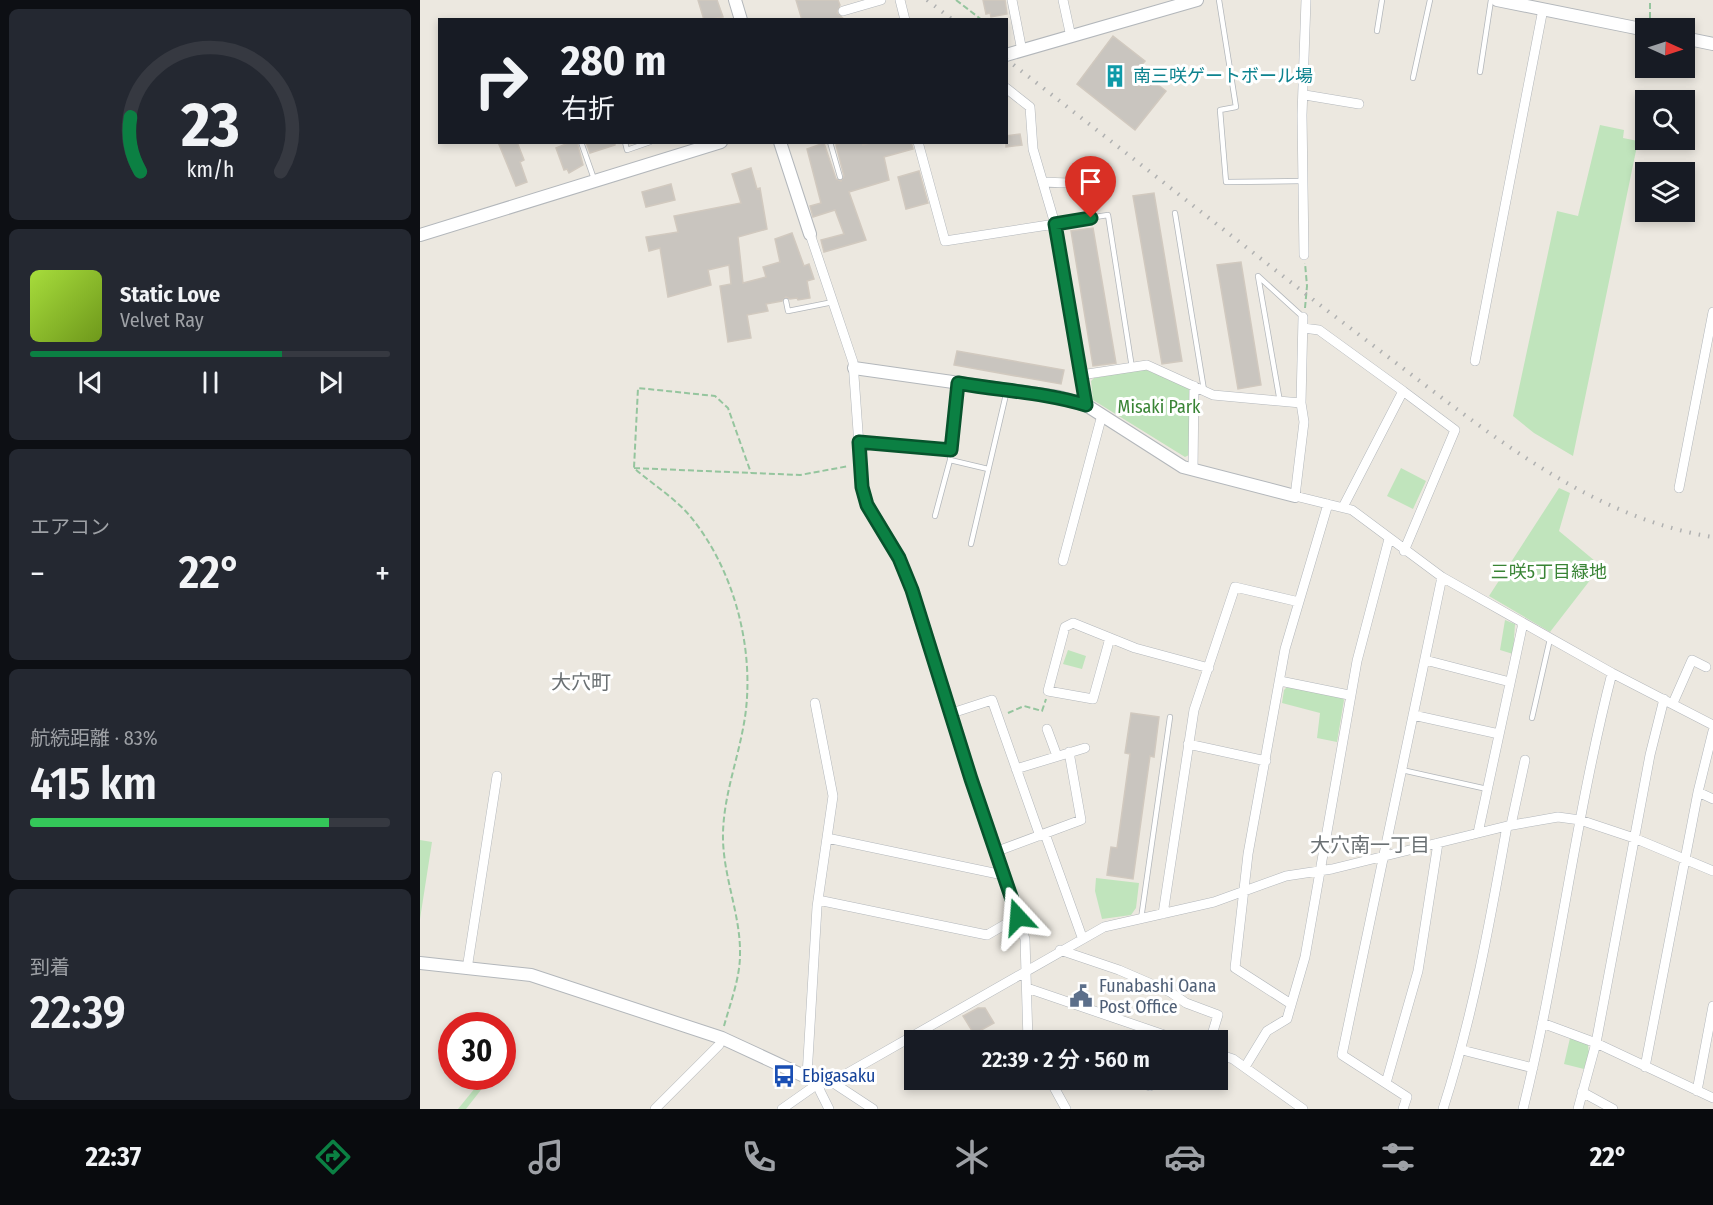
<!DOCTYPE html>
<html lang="ja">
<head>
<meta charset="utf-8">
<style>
  :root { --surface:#171b24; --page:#242831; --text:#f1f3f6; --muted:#9ea1a6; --line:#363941; --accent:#0b8043 }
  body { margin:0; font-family:"Fira Sans Condensed","Noto Sans JP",sans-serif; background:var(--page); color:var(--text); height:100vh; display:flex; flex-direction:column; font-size:22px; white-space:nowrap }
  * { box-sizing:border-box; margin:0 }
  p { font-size:20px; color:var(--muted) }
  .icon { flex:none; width:33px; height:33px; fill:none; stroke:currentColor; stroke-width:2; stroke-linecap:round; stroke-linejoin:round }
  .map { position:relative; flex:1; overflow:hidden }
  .sheet { display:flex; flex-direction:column; gap:9px; padding:9px; background:#0d0f14; width:420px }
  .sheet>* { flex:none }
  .top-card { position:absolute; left:18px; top:18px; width:570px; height:126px; border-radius:0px; box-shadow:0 3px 9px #0003; background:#171b24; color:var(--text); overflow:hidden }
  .needle { width:39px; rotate:93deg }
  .tools { position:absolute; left:1215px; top:18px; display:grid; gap:12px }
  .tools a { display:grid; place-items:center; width:60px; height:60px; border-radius:0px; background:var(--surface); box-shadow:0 3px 9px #0003; font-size:30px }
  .speed { position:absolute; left:18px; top:1012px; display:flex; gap:12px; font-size:30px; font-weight:700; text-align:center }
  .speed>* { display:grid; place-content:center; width:78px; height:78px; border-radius:50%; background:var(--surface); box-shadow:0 3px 9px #0003; line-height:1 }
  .speed .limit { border:9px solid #d22; background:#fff; color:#111 }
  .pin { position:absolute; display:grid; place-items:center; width:51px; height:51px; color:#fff; margin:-62px -26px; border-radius:50% 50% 50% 0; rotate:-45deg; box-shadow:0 0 6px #0007 }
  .pin .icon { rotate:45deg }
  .me { position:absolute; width:66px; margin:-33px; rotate:341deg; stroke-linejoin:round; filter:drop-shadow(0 0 4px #0008) }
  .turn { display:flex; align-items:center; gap:21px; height:126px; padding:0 24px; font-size:27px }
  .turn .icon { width:78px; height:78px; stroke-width:2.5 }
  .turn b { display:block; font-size:42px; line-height:51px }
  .big { font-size:45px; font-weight:600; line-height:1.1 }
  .sheet .widget { flex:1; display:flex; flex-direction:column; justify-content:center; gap:9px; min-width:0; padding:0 21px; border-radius:9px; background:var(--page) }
  .sheet .dial { align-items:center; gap:0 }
  .dial svg { height:156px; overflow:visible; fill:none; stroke:var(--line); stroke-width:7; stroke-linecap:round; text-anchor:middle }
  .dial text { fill:var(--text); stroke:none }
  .song { display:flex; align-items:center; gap:18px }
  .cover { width:72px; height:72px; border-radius:9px; background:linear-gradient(135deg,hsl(80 70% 55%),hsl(80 70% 35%)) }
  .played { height:6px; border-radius:3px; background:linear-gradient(90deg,var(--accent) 70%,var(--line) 70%) }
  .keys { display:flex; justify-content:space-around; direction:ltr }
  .heat { display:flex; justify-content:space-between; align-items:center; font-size:33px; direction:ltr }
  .charge { height:9px; border-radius:4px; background:linear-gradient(90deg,#34c759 83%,var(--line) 0) }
  .trip { position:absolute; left:484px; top:1030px; width:324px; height:60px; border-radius:0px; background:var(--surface); box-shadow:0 3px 9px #0003; font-weight:600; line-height:60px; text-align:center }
  .tabs { display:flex; height:96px; justify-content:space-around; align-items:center; background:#090b0e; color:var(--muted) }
  .tabs .icon { width:42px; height:42px }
  .tabs .selected { color:var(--accent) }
  .tabs b { font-size:27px; color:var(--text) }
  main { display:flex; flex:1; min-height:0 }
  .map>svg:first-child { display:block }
  .green { fill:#c0e4bc }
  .building { fill:#c9c5bf; stroke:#d1c9bf; stroke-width:1.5 }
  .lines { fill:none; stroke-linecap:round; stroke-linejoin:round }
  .service-casing { stroke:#b3b7bb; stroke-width:6 }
  .minor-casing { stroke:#b3b7bb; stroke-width:10 }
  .tertiary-casing { stroke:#b3b7bb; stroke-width:14 }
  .path { stroke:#95c59e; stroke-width:2; stroke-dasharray:6 3; stroke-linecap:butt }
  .service { stroke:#fff; stroke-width:4.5 }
  .minor { stroke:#fff; stroke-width:9 }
  .tertiary { stroke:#fff; stroke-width:12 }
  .rail { stroke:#b0b1b1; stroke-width:4; stroke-dasharray:1.5 8; stroke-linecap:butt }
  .route-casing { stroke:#07532c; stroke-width:15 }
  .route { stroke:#0b8043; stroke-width:10 }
  .labels { text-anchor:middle; stroke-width:6; stroke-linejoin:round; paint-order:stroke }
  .culture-label { font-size:18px; fill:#0d838f; stroke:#fff; text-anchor:start }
  .park-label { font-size:18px; fill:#398435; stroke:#fff }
  .service-label { font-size:18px; fill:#4e5e75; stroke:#fff; text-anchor:start }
  .transit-label { font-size:18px; fill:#164399; stroke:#fff; text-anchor:start }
  .neighbourhood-label { font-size:20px; fill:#6a7073; stroke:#fff }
</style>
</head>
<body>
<main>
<section class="sheet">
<div class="widget dial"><svg viewBox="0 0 100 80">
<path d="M14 69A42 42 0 1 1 86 69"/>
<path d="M14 69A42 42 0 0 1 9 41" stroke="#0b8043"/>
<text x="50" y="56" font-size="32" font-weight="700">23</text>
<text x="50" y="72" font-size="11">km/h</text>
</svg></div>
<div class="widget">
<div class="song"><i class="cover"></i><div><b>Static Love</b><p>Velvet Ray</p></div></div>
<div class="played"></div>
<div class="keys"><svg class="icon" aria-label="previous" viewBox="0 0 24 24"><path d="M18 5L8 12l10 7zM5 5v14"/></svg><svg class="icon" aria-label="pause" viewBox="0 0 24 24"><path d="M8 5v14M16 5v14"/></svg><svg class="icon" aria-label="next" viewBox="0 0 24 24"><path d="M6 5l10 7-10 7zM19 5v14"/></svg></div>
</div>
<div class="widget"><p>エアコン</p>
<div class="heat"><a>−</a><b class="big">22°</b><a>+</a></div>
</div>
<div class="widget"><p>航続距離 · 83%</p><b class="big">415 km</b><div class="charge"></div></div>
<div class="widget"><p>到着</p><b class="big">22:39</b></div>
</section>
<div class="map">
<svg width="1293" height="1109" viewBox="0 0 1293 1109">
  <rect width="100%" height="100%" fill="#ece8e0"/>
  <path class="green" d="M1180,125L1204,130L1203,138L1218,141L1153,456L1114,433L1093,416L1137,211L1158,216Z
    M724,369L770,388L769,455L765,457L673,400L671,381L674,378Z
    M981,468L1006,481L993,509L967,496Z
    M1139,488L1150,493L1139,531L1181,566L1130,632L1069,596Z
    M1085,620L1095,624L1093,654L1080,650Z
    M648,650L666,656L662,669L643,664Z
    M868,686L921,696L924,700L917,742L897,738L900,713L862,703L864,690Z
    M0,840L12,842L0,919Z
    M676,878L719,883L716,908L711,915L682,919L675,891Z
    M1150,1038L1168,1045L1169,1053L1164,1069L1144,1064Z
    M64,1077H71L46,1109H38Z"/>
  <path class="building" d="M278,0H297L303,17L284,20Z
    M376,0H418L420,5L417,13L425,20H382Z
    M563,0H585L587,14L571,17L570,13L566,14Z
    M693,36L725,61L718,69L746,91L715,130L657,84Z
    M600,134L602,145L586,147V136Z
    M78,142H97L104,160L100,162L107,182L96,186Z
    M151,142H157L163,165L149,173L147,169L144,170L136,148Z
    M166,142H195V145L170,153Z
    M425,142H442L443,145L454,142H491L493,149L464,157L469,180L429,192L446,240L404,252L401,240L424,234L415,210L393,217L390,206L401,203L387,149L404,143L416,179L421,181L424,176L416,145Z
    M331,168L337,189L340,188L347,229L318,237L323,283L346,277L343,267L360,262L355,239L372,233L384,266L389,264L394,279L387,281L390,298L378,300L377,298L370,299L366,297L362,301L346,304L348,311L327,315L331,338L308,342L300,286L311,284L309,265L288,270L291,285L248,297L240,248L229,251L226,237L258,232L254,216L321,203L312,174Z
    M499,171L508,203L486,209L478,177Z
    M251,184L255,200L226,207L222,192Z
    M734,193L762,361L742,364L713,196Z
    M673,228L696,363L673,366L651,231Z
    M821,262L841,385L818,389L797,265Z
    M537,351L644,370L641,384L534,365Z
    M711,713L739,717L734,757L730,756L713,879L687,875L691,847L697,848L710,754L705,753Z
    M558,1008H565L574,1023L554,1034L543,1016Z"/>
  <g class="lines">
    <g class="service-casing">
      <path id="service" d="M799,0L816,107L800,110L806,182L882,181
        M957,31L962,0
        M1060,72L1071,0
        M993,78L1010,0
        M161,142L174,179
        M205,142L207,150L230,142
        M410,142L420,177
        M755,213L784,390
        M636,223L688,215L712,368
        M366,301L368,311L413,302
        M860,402L838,276L883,317
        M439,442L531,450
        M530,460L568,469
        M515,516L530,460L538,383
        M551,544L587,390
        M1112,718L1130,639
        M982,770L1067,789
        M721,919L750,717"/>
    </g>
    <g class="minor-casing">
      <path id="minor" d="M480,0L485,20
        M592,0L602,51
        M643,0L651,37
        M423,11L461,0
        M586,88L610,107L613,149L635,224L666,405
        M885,95L939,104
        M498,142L525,241L635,224
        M623,182L672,184
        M390,234L433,362L442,487L447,505L479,558L492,589L551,779L605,939L608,1041
        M884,255L882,115L886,0
        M883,317L881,403L884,422L875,496L932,510L1022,577L1192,673L1293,725
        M883,328L899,330L983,391
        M1055,361L1123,9
        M661,375L727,365L793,395L881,403
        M773,470L774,386
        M1259,488L1293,312
        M923,507L983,391L1035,430L984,551
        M643,561L682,415
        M690,638L673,699L628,691L645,627L653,623L715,648L789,668
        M1005,660L1090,682
        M860,681L929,695
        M1253,703L1272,660L1286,667
        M532,713L572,700L620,836
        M993,715L1079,734
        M627,729L637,756
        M768,744L846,761
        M596,769L665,748
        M1278,792L1293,799
        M1091,825L1105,760
        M1058,833L1103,623
        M625,834L662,937
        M407,838L583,875
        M575,852L661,820L649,752
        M398,900L567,935L598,917
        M743,914L774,710L815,587L879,602
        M640,950L699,970L750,992L766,1003L798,1015L790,1041
        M47,969L77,776
        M607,988L762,1041
        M871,1004L815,968L828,854L865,649L908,504
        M1122,1023L1176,1043L1293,1098
        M1042,1050L1113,1068
        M798,1054L813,1059L883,1109
        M825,1067L847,1031L867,1019L885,957L937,661L969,539
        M1225,1067L1278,792L1293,731
        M387,1076L397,907L413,796L395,703
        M630,1080L646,1109
        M711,1080L730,1086L732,1080
        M412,1082L453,1109
        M399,1083L400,1091L409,1109
        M966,1083L998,971L1018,843
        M1277,1091L1293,1006
        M1162,1092L1193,1109
        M235,1109L299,1045L302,1038
        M362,1109L399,1083L412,1082L684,927L794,902L866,876L912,869L1087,826L1138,817L1160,820L1214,838L1293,871
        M983,1109L987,1097L922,1055L1022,577
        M1023,1109C1053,1016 1070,922 1087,826
        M1103,1109C1139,965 1155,817 1192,673
        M1158,1109L1176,1043L1230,755L1244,699"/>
    </g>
    <g class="tertiary-casing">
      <path id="tertiary" d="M315,0L321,20
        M1077,0L1226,30
        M1264,38L1293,44
        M586,55L777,0
        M360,142L390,234
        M0,235L301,142
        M434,368L639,397L666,405L763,467L875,496
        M0,963L111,975L302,1038L399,1083"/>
    </g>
    <path class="path" d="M536,0L562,20
      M1230,18V0
      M885,308L887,286L885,263
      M214,468L380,475L429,466
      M588,713L604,706L622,711L626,699
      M304,1026C310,1004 320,978 320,955C321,914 302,875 303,833C304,793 319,757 325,717C335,649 314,569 270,516C255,498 232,484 214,468L218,388L295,396L308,408L331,473"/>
    <use href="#service" class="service"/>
    <use href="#minor" class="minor"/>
    <use href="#tertiary" class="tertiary"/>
    <path class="rail" d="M507,0L533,20
      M586,59C691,141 795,223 900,305C942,337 984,369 1026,401C1106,461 1191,521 1293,537"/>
  </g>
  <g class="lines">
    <g class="route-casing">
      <path id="route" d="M598,917L551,779L492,590L479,558L447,505L442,487L439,442L531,450L538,383C582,391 623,392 666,405L635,224L671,218"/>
    </g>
    <use href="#route" class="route"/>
  </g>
  <defs>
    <g id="building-bare" transform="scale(1.8)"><path d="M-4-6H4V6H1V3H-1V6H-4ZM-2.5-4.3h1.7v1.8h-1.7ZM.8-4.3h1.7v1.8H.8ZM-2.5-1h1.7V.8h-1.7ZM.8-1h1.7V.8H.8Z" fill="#0f9aa8" stroke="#fff" stroke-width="2.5" paint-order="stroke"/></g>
    <g id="civic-bare" transform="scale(1.8)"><path d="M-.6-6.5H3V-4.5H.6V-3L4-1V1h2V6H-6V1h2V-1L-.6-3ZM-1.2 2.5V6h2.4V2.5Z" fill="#5c6f8a" stroke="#fff" stroke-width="2.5" paint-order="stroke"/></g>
    <g id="bus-bare" transform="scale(1.8)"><path d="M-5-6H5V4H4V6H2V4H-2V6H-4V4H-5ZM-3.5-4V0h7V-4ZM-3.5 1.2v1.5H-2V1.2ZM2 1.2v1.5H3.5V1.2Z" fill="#1a4fb4" stroke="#fff" stroke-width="2.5" paint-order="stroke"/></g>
  </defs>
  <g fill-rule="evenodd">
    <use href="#building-bare" x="695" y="76"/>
    <use href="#civic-bare" x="661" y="996"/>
    <use href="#bus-bare" x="364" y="1076"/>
  </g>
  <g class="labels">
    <g class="culture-label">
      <text x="713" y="82">南三咲ゲートボール場</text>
    </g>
    <g class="park-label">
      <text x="739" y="413">Misaki Park</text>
      <text x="1129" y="578">三咲5丁目緑地</text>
    </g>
    <g class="service-label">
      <text x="679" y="992">Funabashi Oana<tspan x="679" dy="21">Post Office</tspan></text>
    </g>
    <g class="transit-label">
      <text x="382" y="1082">Ebigasaku</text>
    </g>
    <g class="neighbourhood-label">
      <text x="161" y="689">大穴町</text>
      <text x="950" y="852">大穴南一丁目</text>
    </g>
  </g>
</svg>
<div class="tools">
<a><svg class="needle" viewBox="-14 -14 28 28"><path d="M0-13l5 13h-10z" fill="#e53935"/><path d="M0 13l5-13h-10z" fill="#9ea1a6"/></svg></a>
<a><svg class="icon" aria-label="search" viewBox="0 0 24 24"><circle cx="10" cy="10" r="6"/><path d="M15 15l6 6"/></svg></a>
<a><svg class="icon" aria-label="layers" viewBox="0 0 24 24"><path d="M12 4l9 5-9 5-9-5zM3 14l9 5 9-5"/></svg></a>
</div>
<div class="speed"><div class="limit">30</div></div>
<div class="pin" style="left:671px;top:218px;background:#d93025"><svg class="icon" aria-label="arrive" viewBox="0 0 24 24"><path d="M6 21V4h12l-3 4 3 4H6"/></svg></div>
<svg class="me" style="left:598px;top:917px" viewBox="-20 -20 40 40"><path d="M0-17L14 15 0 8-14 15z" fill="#0b8043" stroke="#fff" stroke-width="4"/></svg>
<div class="trip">22:39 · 2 分 · 560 m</div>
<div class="top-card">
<div class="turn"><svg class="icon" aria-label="right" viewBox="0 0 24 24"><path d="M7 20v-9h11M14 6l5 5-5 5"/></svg><div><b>280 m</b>右折</div></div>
</div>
</div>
</main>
<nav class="tabs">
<b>22:37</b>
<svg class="icon selected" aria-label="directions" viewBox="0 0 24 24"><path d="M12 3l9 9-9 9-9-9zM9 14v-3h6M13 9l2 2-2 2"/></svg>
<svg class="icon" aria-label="music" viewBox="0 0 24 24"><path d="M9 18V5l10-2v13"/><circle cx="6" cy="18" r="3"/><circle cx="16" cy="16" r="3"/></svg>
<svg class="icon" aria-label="phone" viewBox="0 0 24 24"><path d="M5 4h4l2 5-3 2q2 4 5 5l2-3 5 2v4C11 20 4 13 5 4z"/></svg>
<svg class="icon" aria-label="climate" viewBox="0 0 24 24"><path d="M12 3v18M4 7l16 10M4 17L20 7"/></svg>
<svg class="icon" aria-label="car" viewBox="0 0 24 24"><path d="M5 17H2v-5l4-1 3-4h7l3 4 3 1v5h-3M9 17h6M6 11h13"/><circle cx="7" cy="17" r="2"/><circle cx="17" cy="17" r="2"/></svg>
<svg class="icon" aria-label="filters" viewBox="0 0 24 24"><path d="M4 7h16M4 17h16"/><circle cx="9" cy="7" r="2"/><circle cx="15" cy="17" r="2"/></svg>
<b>22°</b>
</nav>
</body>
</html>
